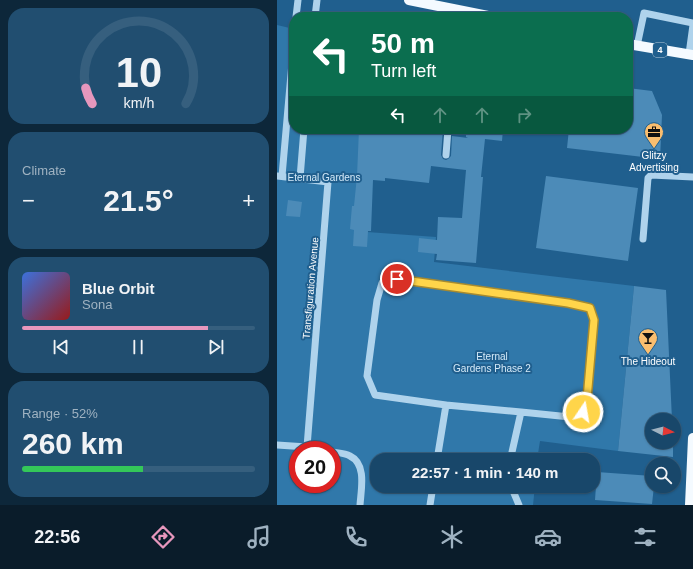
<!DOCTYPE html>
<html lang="en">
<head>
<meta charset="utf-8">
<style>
  :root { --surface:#18476a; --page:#214e70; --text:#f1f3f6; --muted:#9fb2c1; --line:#365f7e; --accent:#e797bd }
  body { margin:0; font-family:Helvetica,sans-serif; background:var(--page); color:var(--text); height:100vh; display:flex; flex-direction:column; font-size:15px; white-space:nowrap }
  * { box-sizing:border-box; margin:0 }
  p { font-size:13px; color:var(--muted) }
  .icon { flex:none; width:22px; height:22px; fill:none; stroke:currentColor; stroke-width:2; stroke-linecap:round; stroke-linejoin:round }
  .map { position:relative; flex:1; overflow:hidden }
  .sheet { display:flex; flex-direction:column; gap:8px; padding:8px; background:#0d273a; width:277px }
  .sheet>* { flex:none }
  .top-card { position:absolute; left:12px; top:12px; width:344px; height:122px; border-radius:16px; box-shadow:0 1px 3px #0004,0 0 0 1px var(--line); background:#0b6e4f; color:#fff; overflow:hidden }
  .needle { width:26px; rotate:96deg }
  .controls { position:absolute; left:368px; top:413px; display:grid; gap:8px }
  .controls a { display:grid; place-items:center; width:36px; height:36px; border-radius:50%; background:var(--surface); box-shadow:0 1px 3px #0004,0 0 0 1px var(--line); font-size:20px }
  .speed { position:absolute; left:12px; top:441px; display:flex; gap:8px; font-size:20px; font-weight:700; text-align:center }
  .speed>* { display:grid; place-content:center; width:52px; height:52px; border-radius:50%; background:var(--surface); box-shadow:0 1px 3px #0004,0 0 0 1px var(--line); line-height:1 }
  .speed .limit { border:6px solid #d22; background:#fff; color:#111 }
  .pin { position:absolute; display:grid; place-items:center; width:34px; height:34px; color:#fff; margin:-17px; border:2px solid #fff; border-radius:50%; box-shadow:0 1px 4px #0007 }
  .me { position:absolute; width:44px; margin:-22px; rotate:12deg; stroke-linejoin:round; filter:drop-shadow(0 0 3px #0008) }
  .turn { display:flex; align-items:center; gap:14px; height:84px; padding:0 16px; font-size:18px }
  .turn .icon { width:52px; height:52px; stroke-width:2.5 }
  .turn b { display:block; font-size:28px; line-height:34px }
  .lanes { display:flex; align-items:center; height:38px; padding:0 16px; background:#0003; justify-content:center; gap:20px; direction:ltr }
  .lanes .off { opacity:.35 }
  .big { font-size:30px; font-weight:800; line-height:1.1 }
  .sheet .tile { flex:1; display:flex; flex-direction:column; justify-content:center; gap:6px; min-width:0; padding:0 14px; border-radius:16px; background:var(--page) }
  .sheet .dial { align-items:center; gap:0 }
  .dial svg { height:104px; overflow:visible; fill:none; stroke:var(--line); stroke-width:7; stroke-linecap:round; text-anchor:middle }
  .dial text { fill:var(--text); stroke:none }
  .song { display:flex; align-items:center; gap:12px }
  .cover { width:48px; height:48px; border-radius:6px; background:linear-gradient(135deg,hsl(220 70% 55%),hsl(0 70% 35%)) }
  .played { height:4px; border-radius:2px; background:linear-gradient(90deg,var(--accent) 80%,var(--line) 80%) }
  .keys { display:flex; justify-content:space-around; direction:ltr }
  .heat { display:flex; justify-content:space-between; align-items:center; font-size:22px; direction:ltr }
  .charge { height:6px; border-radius:3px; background:linear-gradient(90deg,#34c759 52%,var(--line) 0) }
  .trip { position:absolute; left:93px; top:453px; width:230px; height:40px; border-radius:16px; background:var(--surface); box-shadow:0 1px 3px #0004,0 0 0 1px var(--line); font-weight:800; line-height:40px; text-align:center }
  .menu { display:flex; height:64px; justify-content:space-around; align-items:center; background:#0a1c2a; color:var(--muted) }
  .menu .icon { width:28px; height:28px }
  .menu .current { color:var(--accent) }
  .menu b { font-size:18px; color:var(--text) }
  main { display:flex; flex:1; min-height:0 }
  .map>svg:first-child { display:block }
  .green { fill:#3078aa; fill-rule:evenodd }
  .building { fill:#4c8bb8 }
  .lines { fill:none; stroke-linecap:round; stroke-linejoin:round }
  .minor { stroke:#afd3ec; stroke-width:7 }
  .major { stroke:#f4faff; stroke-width:10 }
  .route-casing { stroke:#a68a30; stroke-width:10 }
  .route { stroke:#ffd54a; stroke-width:7 }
  .labels { text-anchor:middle; stroke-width:4; stroke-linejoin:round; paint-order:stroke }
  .shield { fill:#205f8e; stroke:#bccfdd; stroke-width:1 }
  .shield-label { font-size:9px; font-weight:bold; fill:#fff }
  .poi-label { font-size:10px; fill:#fff; stroke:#205f8e }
  .park-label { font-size:10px; fill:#d4eaf9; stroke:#205f8e }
  .street-label { font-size:10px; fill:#fff; stroke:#205f8e }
</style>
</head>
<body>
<main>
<section class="sheet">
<div class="tile dial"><svg viewBox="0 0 100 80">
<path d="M14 69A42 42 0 1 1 86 69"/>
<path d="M14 69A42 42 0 0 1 9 57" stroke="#e797bd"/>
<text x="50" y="56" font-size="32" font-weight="700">10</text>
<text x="50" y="72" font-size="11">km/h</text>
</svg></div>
<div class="tile"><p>Climate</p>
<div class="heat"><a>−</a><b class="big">21.5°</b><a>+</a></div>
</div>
<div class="tile">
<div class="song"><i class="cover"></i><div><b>Blue Orbit</b><p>Sona</p></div></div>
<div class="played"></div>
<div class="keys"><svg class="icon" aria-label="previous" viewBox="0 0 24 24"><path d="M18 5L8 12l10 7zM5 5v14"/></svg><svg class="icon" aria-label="pause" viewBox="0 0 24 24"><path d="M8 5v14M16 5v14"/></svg><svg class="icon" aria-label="next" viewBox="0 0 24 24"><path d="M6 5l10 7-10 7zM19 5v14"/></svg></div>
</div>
<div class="tile"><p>Range · 52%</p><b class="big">260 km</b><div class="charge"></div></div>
</section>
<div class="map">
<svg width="416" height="505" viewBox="0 0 416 505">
  <rect width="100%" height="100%" fill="#205f8e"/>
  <path class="green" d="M0,25L17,29V129H100L90,232L159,237L157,262L357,286L341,451L263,441L260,460H100V486H258L256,505H0ZM21,450H55V484H21Z"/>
  <path class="building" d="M351,88L375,91L385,115L383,159L290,148L292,129H351Z
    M82,129H166L164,155L166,159L169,160L171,159L174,156L175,136L191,138L189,137V129H226L225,141L208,139L204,177H206L199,263L159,260L160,254L141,252L142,238L160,240L161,217L185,218L189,170L154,166L152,183L108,178V181L96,180L94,231H91L90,247L76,246L77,230L73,229L75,206H77L80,176Z
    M269,176L361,188L351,261L259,248Z
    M11,200L25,202L23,217L9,216Z
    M357,286L389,290L395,420H375V442H396V457L341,451Z
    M320,472L375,476V486H377L375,504L318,500Z"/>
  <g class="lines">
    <path class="minor" d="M19,17L21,0
      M38,17L40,0
      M360,46L367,13L416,23
      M412,54L416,25
      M169,155L171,129
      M0,176L51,182L30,447
      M5,176L17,40
      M23,178L27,129
      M366,239L371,178L374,175L416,177
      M169,405L98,395L90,376L100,300L105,283L120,279L291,303L313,308L317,320L310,399L306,412L293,417L244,412
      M0,445L30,447L46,450
      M55,452C61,453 68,453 73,456C90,464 84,490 83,505
      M160,460L169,405L244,412L235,452V460
      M234,486L242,505
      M153,505L156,486"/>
    <path class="major" d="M132,0L216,17
      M351,44L416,55
      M413,505L416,438"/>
  </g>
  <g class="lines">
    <g class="route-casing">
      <path id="route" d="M120,279L291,303L313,308L317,320L310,399L306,412"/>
    </g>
    <use href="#route" class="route"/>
  </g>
  <defs>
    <g id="office-pin" transform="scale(1)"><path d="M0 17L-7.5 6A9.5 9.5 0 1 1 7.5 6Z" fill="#fabe6f" stroke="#205f8e"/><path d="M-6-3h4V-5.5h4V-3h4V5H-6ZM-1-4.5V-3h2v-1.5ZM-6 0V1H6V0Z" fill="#111"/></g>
    <g id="bar-pin" transform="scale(1)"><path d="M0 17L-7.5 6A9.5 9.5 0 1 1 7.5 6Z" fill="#fabe6f" stroke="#205f8e"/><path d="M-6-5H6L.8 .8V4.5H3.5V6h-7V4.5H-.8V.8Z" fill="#111"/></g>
  </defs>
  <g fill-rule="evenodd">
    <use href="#office-pin" x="377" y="132"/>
    <use href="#bar-pin" x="371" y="338"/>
  </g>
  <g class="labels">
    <rect class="shield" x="376" y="43" width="14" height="14" rx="3"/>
    <g class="shield-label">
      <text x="383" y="53">4</text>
    </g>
    <g class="poi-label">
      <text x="377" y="159">Glitzy<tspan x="377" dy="12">Advertising</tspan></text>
      <text x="371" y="365">The Hideout</text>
    </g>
    <g class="park-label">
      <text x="47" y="181">Eternal Gardens</text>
      <text x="215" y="360">Eternal<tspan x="215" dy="12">Gardens Phase 2</tspan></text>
    </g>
    <g class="street-label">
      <text transform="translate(33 288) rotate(-85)" y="4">Transfiguration Avenue</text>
    </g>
  </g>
</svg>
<div class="controls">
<a><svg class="needle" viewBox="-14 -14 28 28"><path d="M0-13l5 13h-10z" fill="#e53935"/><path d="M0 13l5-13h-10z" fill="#9fb2c1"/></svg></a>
<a><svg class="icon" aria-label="search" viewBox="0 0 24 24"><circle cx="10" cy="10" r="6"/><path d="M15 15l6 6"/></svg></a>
</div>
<div class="speed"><div class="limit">20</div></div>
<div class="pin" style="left:120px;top:279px;background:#d93025"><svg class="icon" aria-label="arrive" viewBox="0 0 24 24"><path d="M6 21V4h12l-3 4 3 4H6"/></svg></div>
<svg class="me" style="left:306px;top:412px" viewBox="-20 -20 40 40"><circle r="17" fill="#ffd54a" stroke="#fff" stroke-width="3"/><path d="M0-11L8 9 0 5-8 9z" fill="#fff"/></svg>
<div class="trip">22:57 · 1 min · 140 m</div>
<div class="top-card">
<div class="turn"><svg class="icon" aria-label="left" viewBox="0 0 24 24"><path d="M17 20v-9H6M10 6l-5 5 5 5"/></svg><div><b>50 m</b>Turn left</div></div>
<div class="lanes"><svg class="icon" aria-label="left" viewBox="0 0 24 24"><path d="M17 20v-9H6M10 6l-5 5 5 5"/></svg><svg class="icon off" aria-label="ahead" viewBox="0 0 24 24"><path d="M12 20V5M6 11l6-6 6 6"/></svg><svg class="icon off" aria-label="ahead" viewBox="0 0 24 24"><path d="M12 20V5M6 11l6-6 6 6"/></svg><svg class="icon off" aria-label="right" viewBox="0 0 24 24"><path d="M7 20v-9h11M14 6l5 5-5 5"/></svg></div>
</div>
</div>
</main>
<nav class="menu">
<b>22:56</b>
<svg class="icon current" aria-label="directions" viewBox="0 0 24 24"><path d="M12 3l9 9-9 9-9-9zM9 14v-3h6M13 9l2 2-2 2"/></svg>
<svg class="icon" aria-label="music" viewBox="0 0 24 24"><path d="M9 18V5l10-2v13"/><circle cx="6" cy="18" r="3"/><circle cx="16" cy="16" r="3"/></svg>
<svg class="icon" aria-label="phone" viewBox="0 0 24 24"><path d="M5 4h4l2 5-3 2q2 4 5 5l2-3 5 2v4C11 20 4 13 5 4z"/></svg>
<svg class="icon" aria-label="climate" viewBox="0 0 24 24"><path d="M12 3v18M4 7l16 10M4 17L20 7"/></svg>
<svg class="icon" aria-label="car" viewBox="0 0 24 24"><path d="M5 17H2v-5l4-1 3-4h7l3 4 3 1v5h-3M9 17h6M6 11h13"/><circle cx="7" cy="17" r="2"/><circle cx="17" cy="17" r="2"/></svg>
<svg class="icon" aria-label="filters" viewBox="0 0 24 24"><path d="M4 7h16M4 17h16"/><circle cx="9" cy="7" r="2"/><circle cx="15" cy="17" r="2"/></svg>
</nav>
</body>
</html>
